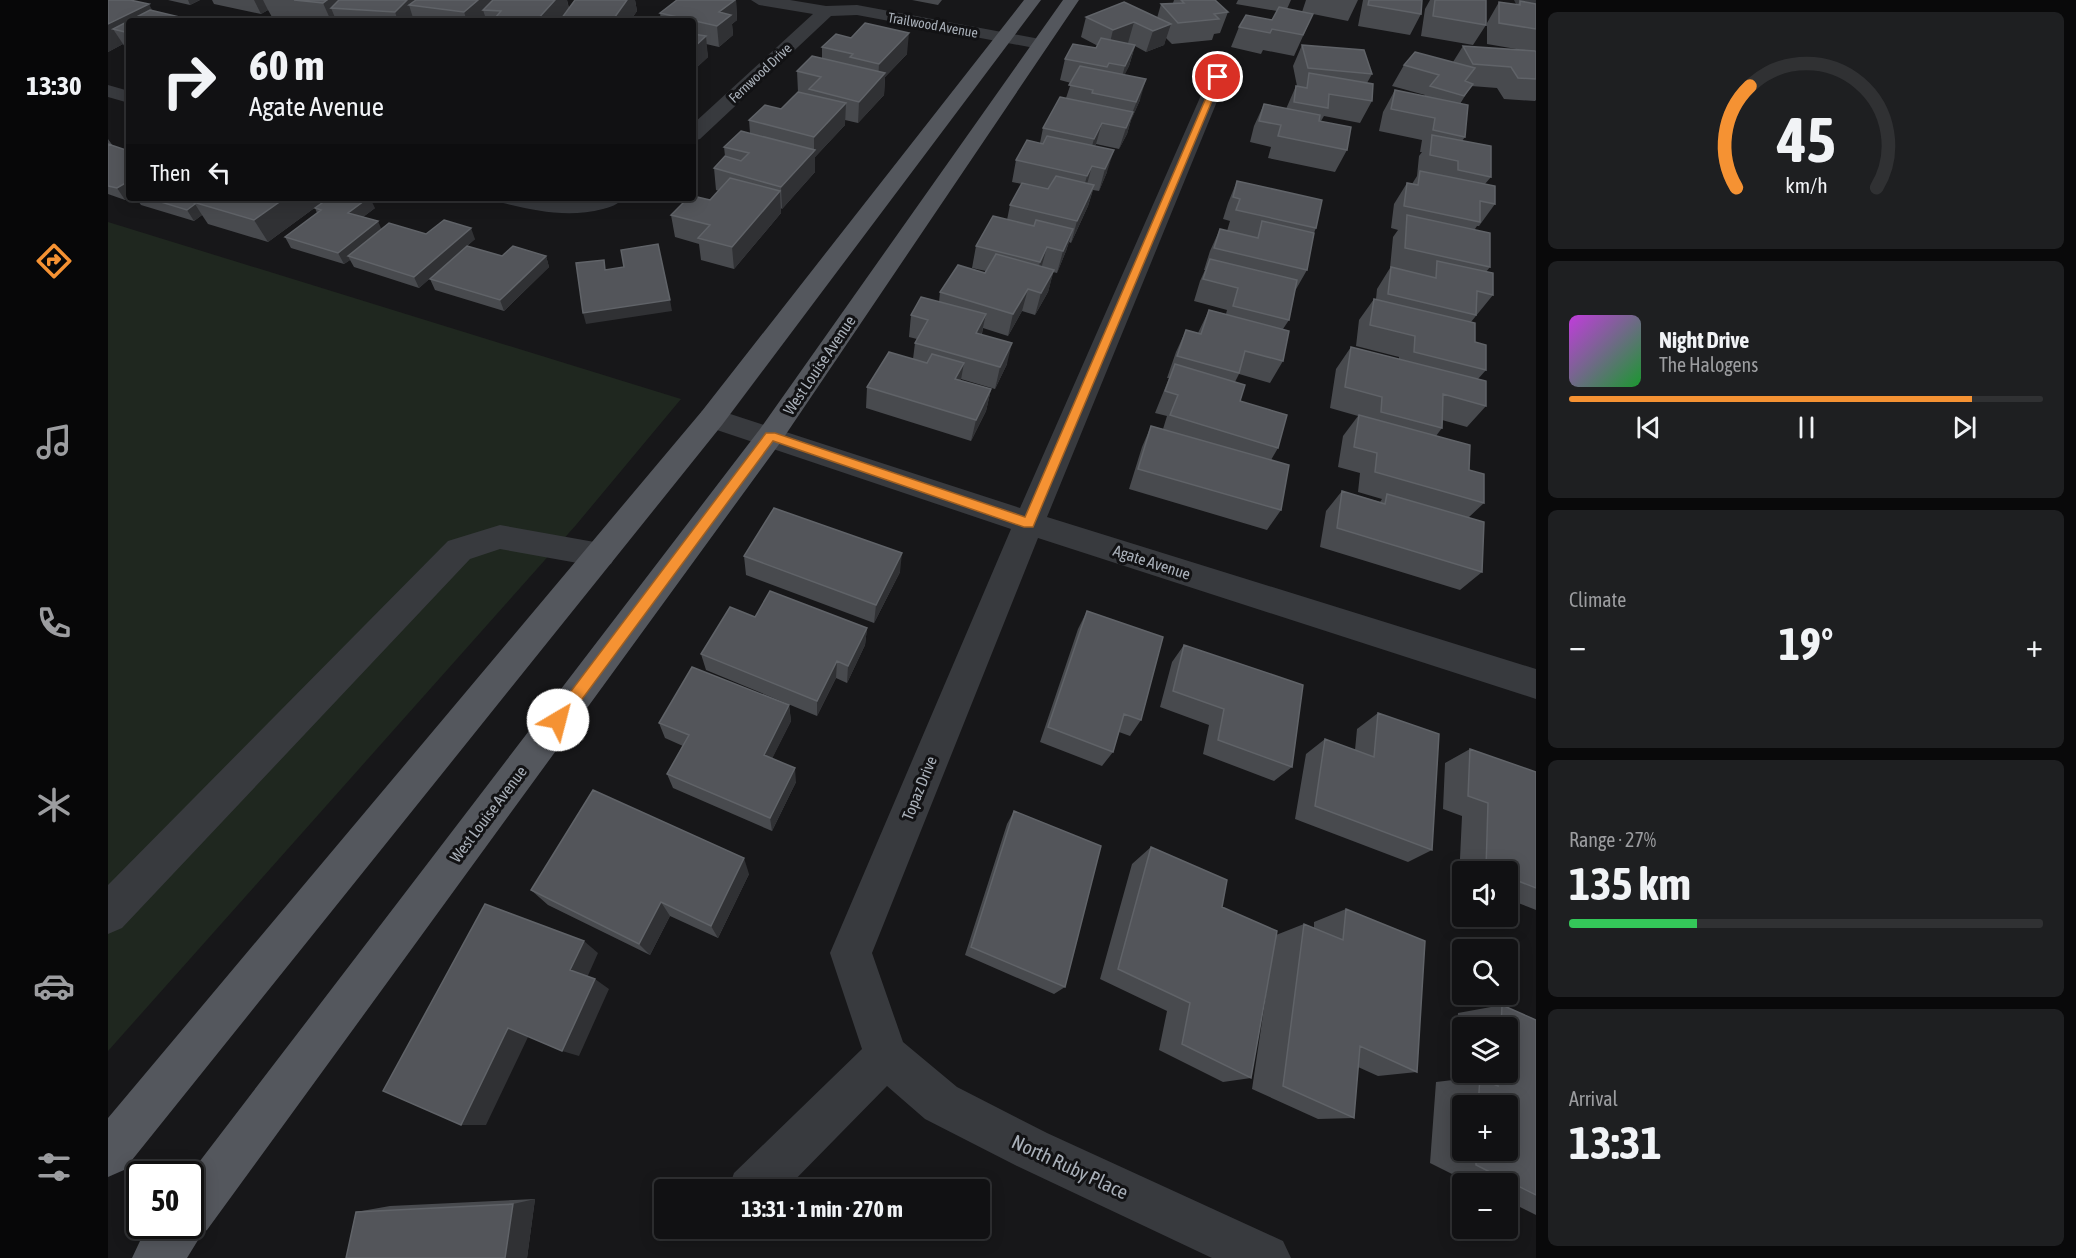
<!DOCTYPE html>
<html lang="en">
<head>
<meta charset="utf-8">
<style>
  :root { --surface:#111113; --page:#1e1f21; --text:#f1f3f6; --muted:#9c9da0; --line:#303133; --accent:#f59233 }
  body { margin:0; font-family:"Asap Condensed",sans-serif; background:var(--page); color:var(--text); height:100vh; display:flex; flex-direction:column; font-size:22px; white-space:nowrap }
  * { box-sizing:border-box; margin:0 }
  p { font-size:20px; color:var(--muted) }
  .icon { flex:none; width:33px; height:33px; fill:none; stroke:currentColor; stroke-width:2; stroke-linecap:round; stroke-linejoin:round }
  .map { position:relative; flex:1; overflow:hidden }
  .drawer { display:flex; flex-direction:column; gap:12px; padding:12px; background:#09090a; width:540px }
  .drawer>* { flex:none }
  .guide { position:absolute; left:18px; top:18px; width:570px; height:183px; border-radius:6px; box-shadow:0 3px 15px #0003,0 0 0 2px var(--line); background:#111113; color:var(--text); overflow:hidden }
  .buttons { position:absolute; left:1344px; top:861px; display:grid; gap:12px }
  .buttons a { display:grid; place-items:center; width:66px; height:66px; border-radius:6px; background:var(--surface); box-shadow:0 3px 15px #0003,0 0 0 2px var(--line); font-size:30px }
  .speed { position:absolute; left:18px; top:1161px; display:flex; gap:12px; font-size:30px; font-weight:700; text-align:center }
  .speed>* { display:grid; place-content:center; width:78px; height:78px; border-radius:50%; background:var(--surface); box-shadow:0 3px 15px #0003,0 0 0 2px var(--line); line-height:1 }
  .speed .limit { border:3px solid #111; border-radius:9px; background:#fff; color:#111 }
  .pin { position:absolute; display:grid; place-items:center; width:51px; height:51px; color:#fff; margin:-26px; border:3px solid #fff; border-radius:50%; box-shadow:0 2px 6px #0007 }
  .me { position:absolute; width:66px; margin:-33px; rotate:37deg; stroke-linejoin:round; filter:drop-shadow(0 0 4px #0008) }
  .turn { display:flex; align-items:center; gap:21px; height:126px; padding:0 24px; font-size:27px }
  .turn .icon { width:78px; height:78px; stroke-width:2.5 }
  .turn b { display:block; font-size:42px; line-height:51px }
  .then { display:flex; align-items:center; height:57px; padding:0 24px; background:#0003; gap:12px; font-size:22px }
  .big { font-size:45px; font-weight:700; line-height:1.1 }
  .drawer .tile { flex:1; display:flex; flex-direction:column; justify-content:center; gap:9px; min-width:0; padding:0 21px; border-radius:9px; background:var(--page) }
  .drawer .dial { align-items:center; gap:0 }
  .dial svg { height:156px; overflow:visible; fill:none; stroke:var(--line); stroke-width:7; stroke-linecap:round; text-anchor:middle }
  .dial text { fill:var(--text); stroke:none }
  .song { display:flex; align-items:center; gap:18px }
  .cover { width:72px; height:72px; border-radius:9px; background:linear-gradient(135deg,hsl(290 70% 55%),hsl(130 70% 35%)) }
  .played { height:6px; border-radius:3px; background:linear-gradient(90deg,var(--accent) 85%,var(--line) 85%) }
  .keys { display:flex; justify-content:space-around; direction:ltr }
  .heat { display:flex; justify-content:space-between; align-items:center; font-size:33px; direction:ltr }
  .charge { height:9px; border-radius:4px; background:linear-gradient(90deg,#34c759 27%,var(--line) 0) }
  .trip { position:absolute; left:546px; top:1179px; width:336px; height:60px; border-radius:6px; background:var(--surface); box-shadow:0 3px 15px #0003,0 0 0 2px var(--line); font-weight:700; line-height:60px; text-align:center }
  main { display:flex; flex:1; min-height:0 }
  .tabs { display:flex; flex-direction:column; width:108px; justify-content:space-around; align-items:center; background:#070708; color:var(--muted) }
  .tabs .icon { width:42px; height:42px }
  .tabs .selected { color:var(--accent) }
  .tabs b { font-size:27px; color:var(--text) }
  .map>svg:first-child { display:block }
  .green { fill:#1f271f }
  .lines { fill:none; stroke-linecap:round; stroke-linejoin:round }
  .minor { fill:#383a3e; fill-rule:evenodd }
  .major { fill:#54575d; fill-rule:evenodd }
  .wall { fill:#484a4e; fill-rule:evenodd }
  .shaded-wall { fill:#303134 }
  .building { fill:#53555a; stroke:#606368; stroke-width:1.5 }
  .route { fill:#f59233; stroke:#9f5f21; stroke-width:1.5 }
  .labels { text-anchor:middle; stroke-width:6; stroke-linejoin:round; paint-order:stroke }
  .far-street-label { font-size:14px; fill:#a9b0b9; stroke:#121214 }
  .street-label { font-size:16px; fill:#a9b0b9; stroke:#121214 }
  .near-street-label { font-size:20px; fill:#a9b0b9; stroke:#121214 }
</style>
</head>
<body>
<main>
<nav class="tabs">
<b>13:30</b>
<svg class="icon selected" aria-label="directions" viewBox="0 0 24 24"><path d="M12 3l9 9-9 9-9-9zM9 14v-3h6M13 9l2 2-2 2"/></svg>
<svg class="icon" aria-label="music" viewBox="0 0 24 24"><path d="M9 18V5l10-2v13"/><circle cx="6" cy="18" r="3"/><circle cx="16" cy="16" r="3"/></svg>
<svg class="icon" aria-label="phone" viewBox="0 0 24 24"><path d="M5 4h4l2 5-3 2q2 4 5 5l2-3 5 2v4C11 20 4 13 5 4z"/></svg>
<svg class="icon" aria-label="climate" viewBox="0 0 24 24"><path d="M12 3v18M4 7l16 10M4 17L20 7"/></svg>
<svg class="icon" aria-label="car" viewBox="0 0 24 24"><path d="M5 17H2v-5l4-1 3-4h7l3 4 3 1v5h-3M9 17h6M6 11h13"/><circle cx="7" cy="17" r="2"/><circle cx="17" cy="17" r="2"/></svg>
<svg class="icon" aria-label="filters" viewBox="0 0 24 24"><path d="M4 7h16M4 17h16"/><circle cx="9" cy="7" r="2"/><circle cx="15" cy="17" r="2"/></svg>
</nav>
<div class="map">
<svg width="1428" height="1258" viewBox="0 0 1428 1258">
  <rect width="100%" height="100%" fill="#171719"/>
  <path class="green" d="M0,222L573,399L468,525L0,1051Z"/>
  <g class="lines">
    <path class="minor" d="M643,0H682L718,6L749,5L932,39L938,40L941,44L938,48L932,49L749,15L723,16L592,139L585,141V124L705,14L651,5Z
      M1406,0H1428V7L1408,4Z
      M1110,71L1117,73L1119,77L939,517L1428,669V699L930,538L764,953L795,1042L849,1087L939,1133L1175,1241L1183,1258H1104L907,1165L817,1119L779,1086L677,1190H620L626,1173L754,1049L722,953L903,529L594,425L590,418L594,411L604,408L912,508L1101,77L1103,73Z
      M0,85L21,91V103L0,97Z
      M392,198L466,201L485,198H515C510,205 502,207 495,209C460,218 429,211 395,203Z
      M392,525L492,543L503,546L508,555L503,564L492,567L392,549L362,559L14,928L0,934V885L340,541Z"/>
    <path class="major" d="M916,0H933L614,425L16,1170L0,1177V1118L594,411Z
      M955,0H971L672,443L99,1230L95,1232L79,1258H24L32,1241L43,1226H82V1174L652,429Z"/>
  </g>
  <path class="wall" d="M0,0L44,10L21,21V50L18,49L15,44L0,52Z
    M60,0H92L82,5Z
    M104,0H459L461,8L467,0H527L529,11L522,21H453V19L451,21H378V19L376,21H228V20L227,21H200L164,17L160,10L153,14L106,4Z
    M569,0H628L629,20L624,24L625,35L611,47L598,44L600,57L586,70H585V21H553L552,13Z
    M804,0H834L830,5Z
    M1066,0H1107L1120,12L1112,33L1106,34L1104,40L1064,44L1058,38L1056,45L1038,52L1027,46L1021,66L1016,75L1032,100L1023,120L1019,134L1011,149L988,144L987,146L999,172L991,191L985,190L980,206L963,243L961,242L958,251L949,273L945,272L940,292L927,315L914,311L900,336L875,328L874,334L899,364L887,389L853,379V381L883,389L878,411L863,441L758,408L759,387L805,359L807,343L809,339L801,337L803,315L831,302L832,292L877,273L878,271L864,268L868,246L899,220L902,205L914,184L904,182L908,160L932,143L935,128L958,98L963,83L952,80L957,59L988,48L990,46L973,37L978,17L1049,18L1053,4L1065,3Z
    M1130,0H1183L1179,9L1194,12L1198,0H1250L1240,21L1205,14L1186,56L1155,50L1153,54L1123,47L1131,27L1164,20L1169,11L1128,4Z
    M1255,0H1314L1313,14L1302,35L1250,26Z
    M1322,0H1378V25L1365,45L1313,36L1317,9Z
    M1412,1L1428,4V100L1427,101L1396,99L1389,88L1363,86L1352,104L1357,137L1354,141L1383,177L1377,184L1387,204L1371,226H1369L1367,229L1382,267L1378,272L1385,295L1363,322L1367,342L1378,370L1370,379L1378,406L1359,427L1334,420V428L1328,436L1361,470L1376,503L1360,518L1374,572L1352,590L1212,547L1218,511L1234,491L1272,502L1274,499L1250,492L1252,473L1230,467L1235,436L1250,416L1222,408L1228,369L1243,347L1291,359V357L1248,346L1251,320L1266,299H1268L1269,289L1282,268L1285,237L1290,230L1283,228L1286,204L1299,183L1304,184L1309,176L1311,156L1314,152H1312L1314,140L1271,131L1275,112L1287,90L1316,96L1317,95L1284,86L1296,65L1345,62L1355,46L1414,50L1379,44V23L1391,2L1409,5Z
    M1194,45L1264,74L1259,83L1264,101L1252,123L1216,116L1213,121L1239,150L1227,172L1160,158L1163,147L1142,142L1146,126L1156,104L1178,109L1188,86H1189L1185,66Z
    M714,47L799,54L777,77L776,95L750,123L737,120V125L707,157V172L674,209L673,208V213L626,269L593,260L591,244L567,237L563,215L602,200L611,191L608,190L606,168L617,156L616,147L642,133L641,120L673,109L690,92L689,71L714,59Z
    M0,139L5,146L21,151V197L17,200L0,194Z
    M1129,181L1208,228L1206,233L1199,270L1187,291L1181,320L1175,329V361L1162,383L1131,374L1127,382L1132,401L1170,448L1163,460L1173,510L1159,530L1021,489L1034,447L1043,426L1055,429L1059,416L1047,413L1061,378H1059L1068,352L1078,330L1090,333L1101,310L1118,314L1119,310L1086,301L1092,281L1097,270H1096L1102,251L1112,229L1119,231L1122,221L1115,219L1120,203Z
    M28,198H220L160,242L100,224L94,215L86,221L33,205Z
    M207,208H267L255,217L274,230L367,239L311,288L246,267L242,260L236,264L183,248L177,237L209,213Z
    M394,256H438L441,267L396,311L327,290L322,279Z
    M636,556L792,572L766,623L638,575Z
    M979,611L1033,720L1022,736L1011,732L1005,752L994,766L932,742L970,629Z
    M647,617L759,628L757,645L739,683L728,678L709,716L598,670L593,654Z
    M1076,645L1184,767L1166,781L1095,754L1101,725L1052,707L1064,662Z
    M681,705L683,721L664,758L688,782L664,831L565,788L559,774L575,746L557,738L551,723Z
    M1270,713L1324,850L1300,862L1187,819L1198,754L1217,739L1247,750L1249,729Z
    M1362,749L1428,772V910L1400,899V872H1354V881L1351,880L1354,816L1335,809L1337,763Z
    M906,811L957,987L946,994L857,955L899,824Z
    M1043,847L1114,907L1168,935L1196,924L1206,928V922L1238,909L1309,1072L1270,1076L1250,1067L1246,1118L1210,1119L1144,1089L1159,988L1143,1078L1115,1082L1051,1050L1059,1011L992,979L1024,864Z
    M641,874L610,938L562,916L542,955L440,905L423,890Z
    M1394,1005L1428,1020V1215L1400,1201V1184H1364L1322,1163L1328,1082L1345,1080L1350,1013ZM1354,1028H1400V1072H1354ZM1354,1106H1400V1150H1354Z
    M427,1199L419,1258H238L248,1212L282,1206Z"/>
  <path class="shaded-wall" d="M80,0H92L82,5Z
    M146,0H155L160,10L153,14Z
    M219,0H253L223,8L228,20L227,21H223L215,3Z
    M299,0H320L301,5L306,21H290L287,12Z
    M370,0H386L375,10L378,19L376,21H359L356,12Z
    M447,0H459L461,10L451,21H428Z
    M519,0H527L529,11L522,21H504Z
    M627,0H628L629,20L624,24L625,35L611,47L609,26L611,12Z
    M41,4L50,21L5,29L15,44L0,52V24Z
    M1026,22L1020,43L1000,51L1005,30Z
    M1063,24L1056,45L1038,52L1045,31Z
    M801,33L799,54L777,77L776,95L750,123L751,102L770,81L771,64Z
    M598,36L600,57L586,70L585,48Z
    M1027,45L1021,66L1011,87L1017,66Z
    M1038,79L1032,100L1023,120L1019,134L1011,149L1018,128Z
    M738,103L737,125L707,157V172L674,209L673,187L706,152V137Z
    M994,123L988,144L980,160L986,139Z
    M1006,150L999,172L991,191L997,169Z
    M984,166L978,188L973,197L979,176Z
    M21,181V197L17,200L9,188Z
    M986,185L980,206L963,243L969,221Z
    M672,191L673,213L626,269L624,247Z
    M177,198H220L160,242L146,220Z
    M260,198H262L267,208L246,224L240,213Z
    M87,204L94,215L86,221L79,210Z
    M270,221L275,233L240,256L242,260L236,264L230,253Z
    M363,228L367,239L311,288L306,277Z
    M965,229L958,251L949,273L955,251Z
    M939,247L933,269L927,284L932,262Z
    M438,256L441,267L396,311L392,300Z
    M946,270L940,292L927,315L933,293Z
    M920,289L914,311L900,336L905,314Z
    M562,300L564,311L478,324L475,313Z
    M878,314L873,336L868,333Z
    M904,343L899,364L887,389L892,367Z
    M856,363L852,385L847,379Z
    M883,389L878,411L863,441L868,420Z
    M794,553L792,572L766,623L768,605Z
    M759,628L757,645L739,683L740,666Z
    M729,661L728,678L709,716V701Z
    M681,705L683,721L659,769L656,755Z
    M687,768L688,782L664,831L662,818Z
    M636,858L641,874L610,938L603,926Z
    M553,902L562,916L542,955L531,944Z
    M476,941L490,953L478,980L462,970Z
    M487,979L501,989L471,1056L454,1051Z
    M400,1028L421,1035L378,1125H353Z
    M427,1199L419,1258H397L405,1204Z"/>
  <path class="building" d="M0,0H22L41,4L0,24Z
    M186,0H219L215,3Z
    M231,0H299L287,12L223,8Z
    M308,0H370L356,12L301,5Z
    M385,0H447L428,21L388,17L393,11L375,10Z
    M467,0H519L504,21H483L453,19Z
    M569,0H627L611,12L623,15L609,26L552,13Z
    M1073,0H1107L1120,12L1106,14L1111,19L1070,23L1053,4L1076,3Z
    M1261,0H1314L1313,14L1260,5Z
    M1327,0H1378V25L1325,16Z
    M1412,1L1428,4V29L1391,23V2L1412,5Z
    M1016,2L1063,24L1045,31L1026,22L1005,30L978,17Z
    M1171,7L1205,14L1195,35L1164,29L1162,33L1131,27L1138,15L1164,20Z
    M42,10L88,21H21V33L5,29Z
    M757,23L801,33L771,64L742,57L745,54L714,47L728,34L743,38Z
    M585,34L598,36L585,48Z
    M993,38L1027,45L1017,66L1001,63L999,67L957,59L965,44L988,48Z
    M1194,45L1256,50L1264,74L1200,68Z
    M1355,46L1427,51L1428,52V79L1410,78L1403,67L1365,64Z
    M1307,52L1367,68L1357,81L1365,84L1356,96L1322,86L1331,75L1296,65Z
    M704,56L777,73L751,102L701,89L713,77L689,71Z
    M972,66L1038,79L1028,102L984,93L985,90L961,85Z
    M1201,73L1265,84L1264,101L1221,94L1220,108L1186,102L1188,86L1199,88Z
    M1287,90L1360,105L1357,137L1325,130L1327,118L1283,109Z
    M690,92L738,103L706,137L641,120L657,105L673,109Z
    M952,97L1025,112L1018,128L994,123L986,139L935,128Z
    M1156,104L1212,115L1211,121L1243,127L1239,150L1170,136L1173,125L1151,121Z
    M633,131L707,150L673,187L606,168L617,156L633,161L641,153L616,147Z
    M1324,135L1383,146V177L1350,170V161L1322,155Z
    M939,136L1006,150L997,169L984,166L979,176L908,160L919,140L935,144Z
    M0,144L21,151V181L9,188L0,186Z
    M1312,171L1387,186V204L1372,201V222L1296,206L1299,183L1310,185Z
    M948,176L986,185L969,221L902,205L914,183L940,189Z
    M622,178L672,191L624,247L590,238L602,225L563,215L580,198H585V196L602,200Z
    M1129,181L1214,200L1208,228L1128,210L1132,199L1125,197Z
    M40,198H92L85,202L87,204L79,210Z
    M92,198H177L146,220L85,202Z
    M221,198H260L240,213L270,221L230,253L177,237L213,210L207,208Z
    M1299,215L1382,233V267L1297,248Z
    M885,216L926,226L928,220L965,229L955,251L939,247L932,262L868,246Z
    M336,220L363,228L306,277L240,256L281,223L318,234Z
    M1154,221L1206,233L1199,270L1106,248L1112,229L1150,238Z
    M550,244L562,300L475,313L468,263L496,260L497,270L516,267L513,250Z
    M359,246L394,256L405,246L438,256L392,300L322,279Z
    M888,254L946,270L933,293L920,289L905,314L832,292L850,265L877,273Z
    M1102,259L1189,280L1181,320L1125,306L1130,288L1095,279Z
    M1329,261L1385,273V295L1369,291L1368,315L1280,294L1283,267L1328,278Z
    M813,297L878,314L868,333L904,343L892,367L807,343L820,320L803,315Z
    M1266,299L1367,323V342L1378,345V370L1306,352L1307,336L1262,325Z
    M1101,310L1181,331L1175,361L1137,351L1131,373L1069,356L1078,330L1093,334Z
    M1243,347L1378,381V406L1335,394L1334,428L1273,412L1274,397L1237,387Z
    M781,352L819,363L824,354L856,363L847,379L883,389L868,420L759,387Z
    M1067,364L1137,385L1132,401L1179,415L1170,448L1062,415L1070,395L1057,391Z
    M1251,415L1362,445L1361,470L1376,474V503L1267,472L1269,453L1246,447Z
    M1043,426L1181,465L1173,510L1030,469Z
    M1234,491L1277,504L1279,494L1376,522L1374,572L1229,528Z
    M666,508L794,553L768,605L636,556Z
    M662,591L759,628L740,666L729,661L709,701L593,654L622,607L647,617Z
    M979,611L1055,637L1033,720L1016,714L1005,752L940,727Z
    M1076,645L1195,685L1184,767L1110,740L1116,709L1065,691Z
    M584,667L681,705L656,755L687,768L662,818L559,774L581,735L551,723Z
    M1270,713L1331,734L1324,850L1207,806L1217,739L1266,757Z
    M1362,749L1428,772V888L1400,877V872H1384L1378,869L1380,803L1360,796Z
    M485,790L636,858L603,926L553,902L531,944L423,890Z
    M906,811L993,846L957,987L863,947Z
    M1043,847L1119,880L1114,907L1169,931L1143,1078L1074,1044L1082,1003L1010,969Z
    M377,904L476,941L462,970L487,979L454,1051L400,1028L353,1125L275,1091Z
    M1238,909L1317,941L1309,1072L1252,1046L1246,1118L1175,1086L1196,924L1235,940Z
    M1394,1005L1428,1020V1195L1368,1165V1150H1400V1106H1370L1372,1078L1390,1086V1072H1400V1028H1393Z
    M405,1204L397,1258H238L248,1212Z"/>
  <path class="route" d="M1110,74L1114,77L925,527H916L665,441L455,725L450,727L445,725L443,720L445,715L658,433H667L917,517L1107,77Z"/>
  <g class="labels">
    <g class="far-street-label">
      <text transform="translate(825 25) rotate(10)" y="5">Trailwood Avenue</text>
      <text transform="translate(652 73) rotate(-43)" y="5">Fernwood Drive</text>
    </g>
    <g class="street-label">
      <text transform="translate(711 365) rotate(-56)" y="6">West Louise Avenue</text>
      <text transform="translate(1044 562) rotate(18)" y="6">Agate Avenue</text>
      <text transform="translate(811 788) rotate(-68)" y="6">Topaz Drive</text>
      <text transform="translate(380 814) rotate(-53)" y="6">West Louise Avenue</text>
    </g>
    <g class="near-street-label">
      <text transform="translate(962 1167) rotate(25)" y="7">North Ruby Place</text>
    </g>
  </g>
</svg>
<div class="buttons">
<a><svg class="icon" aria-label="sound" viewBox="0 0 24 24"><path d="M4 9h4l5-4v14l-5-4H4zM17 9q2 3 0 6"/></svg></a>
<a><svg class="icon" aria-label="search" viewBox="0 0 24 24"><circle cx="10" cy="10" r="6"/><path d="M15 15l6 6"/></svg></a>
<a><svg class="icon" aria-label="layers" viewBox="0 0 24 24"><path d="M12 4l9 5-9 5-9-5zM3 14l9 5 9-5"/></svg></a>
<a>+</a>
<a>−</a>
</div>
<div class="speed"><div class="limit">50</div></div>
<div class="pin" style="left:1110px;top:77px;background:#d93025"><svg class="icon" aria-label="arrive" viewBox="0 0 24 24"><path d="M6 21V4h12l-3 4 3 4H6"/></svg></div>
<svg class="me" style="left:450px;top:720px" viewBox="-20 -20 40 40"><circle r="19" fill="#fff"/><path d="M0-13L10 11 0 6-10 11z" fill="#f59233"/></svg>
<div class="trip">13:31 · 1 min · 270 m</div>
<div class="guide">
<div class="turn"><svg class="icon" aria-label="right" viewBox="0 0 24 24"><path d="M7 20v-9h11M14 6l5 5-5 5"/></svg><div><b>60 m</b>Agate Avenue</div></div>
<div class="then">Then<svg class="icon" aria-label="left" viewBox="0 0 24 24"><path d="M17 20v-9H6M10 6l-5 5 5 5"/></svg></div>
</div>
</div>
<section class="drawer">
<div class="tile dial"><svg viewBox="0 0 100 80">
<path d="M14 69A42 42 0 1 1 86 69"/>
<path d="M14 69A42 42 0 0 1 21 17" stroke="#f59233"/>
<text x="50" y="56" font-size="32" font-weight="700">45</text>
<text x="50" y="72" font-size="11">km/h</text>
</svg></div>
<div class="tile">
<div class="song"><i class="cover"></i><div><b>Night Drive</b><p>The Halogens</p></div></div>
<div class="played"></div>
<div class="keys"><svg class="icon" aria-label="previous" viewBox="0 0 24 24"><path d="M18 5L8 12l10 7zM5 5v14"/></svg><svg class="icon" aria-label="pause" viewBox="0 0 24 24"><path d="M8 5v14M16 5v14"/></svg><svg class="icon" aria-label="next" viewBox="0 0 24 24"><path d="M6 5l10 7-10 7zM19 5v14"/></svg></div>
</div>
<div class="tile"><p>Climate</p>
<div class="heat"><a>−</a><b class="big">19°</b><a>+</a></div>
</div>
<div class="tile"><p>Range · 27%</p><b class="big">135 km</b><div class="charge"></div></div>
<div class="tile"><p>Arrival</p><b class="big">13:31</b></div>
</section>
</main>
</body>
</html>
